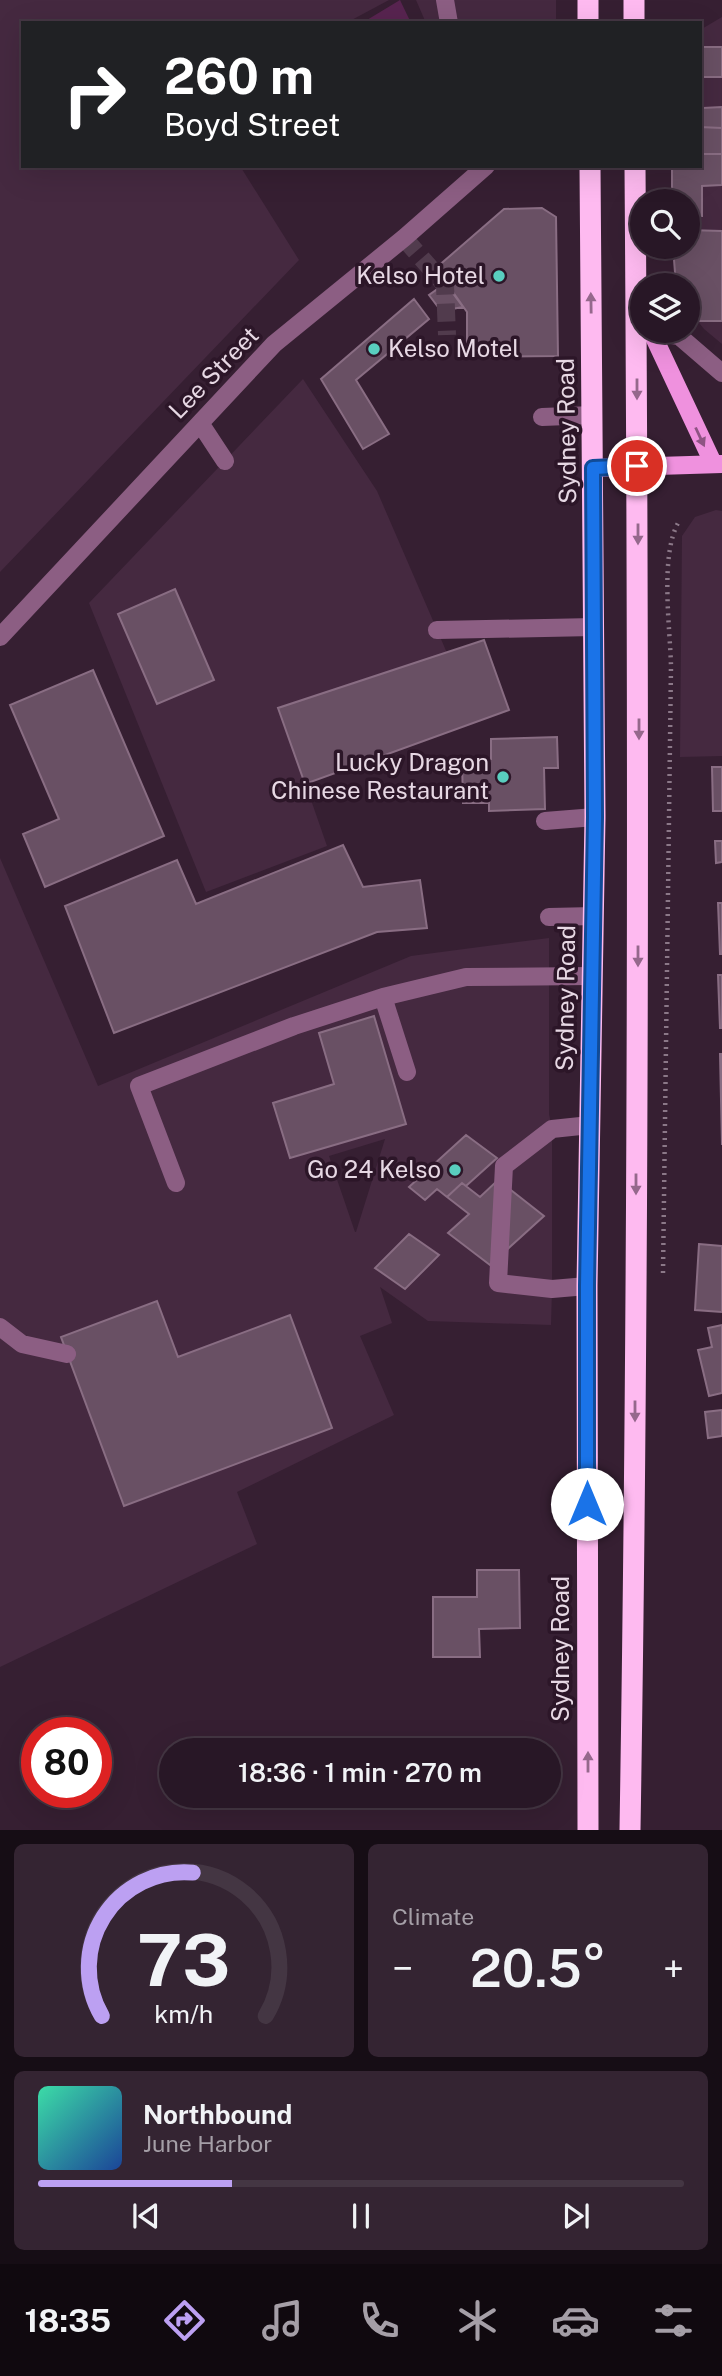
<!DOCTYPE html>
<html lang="en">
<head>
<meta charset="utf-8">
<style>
  :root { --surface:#281726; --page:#342432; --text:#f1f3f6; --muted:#a59fa7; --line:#443643; --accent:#bca0f2 }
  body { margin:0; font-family:"Public Sans",sans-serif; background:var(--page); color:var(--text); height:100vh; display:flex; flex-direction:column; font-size:26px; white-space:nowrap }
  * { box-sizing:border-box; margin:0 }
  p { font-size:23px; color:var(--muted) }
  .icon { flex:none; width:38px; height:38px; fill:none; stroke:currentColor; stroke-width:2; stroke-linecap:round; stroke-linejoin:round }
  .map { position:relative; height:1830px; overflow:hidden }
  .details { display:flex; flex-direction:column; gap:14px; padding:14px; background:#160d15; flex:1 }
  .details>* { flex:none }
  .hud { position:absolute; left:21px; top:21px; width:681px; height:147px; border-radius:0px; box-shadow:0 7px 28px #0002,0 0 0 2px var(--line); background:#202124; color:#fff; overflow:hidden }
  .buttons { position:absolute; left:630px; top:189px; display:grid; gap:14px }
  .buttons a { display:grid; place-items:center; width:70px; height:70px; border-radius:50%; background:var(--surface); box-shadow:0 7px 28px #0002,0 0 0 2px var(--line); font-size:35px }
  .speed { position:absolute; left:21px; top:1717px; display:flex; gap:14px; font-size:35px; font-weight:700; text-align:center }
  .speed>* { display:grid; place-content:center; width:91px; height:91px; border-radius:50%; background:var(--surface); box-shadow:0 7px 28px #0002,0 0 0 2px var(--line); line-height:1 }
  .speed .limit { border:10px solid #d22; background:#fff; color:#111 }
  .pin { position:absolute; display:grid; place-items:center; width:60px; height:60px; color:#fff; margin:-30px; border:4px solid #fff; border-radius:50%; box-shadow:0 2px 7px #0007 }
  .me { position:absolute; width:77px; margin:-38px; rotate:0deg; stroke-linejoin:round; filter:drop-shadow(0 0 5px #0008) }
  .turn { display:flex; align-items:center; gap:24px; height:147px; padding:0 28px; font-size:32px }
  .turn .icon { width:91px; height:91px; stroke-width:2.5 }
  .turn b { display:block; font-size:49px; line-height:60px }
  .big { font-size:52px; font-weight:600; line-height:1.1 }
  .details .tile { flex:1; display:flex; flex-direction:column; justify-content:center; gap:10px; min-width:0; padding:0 24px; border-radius:10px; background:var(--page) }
  .details .dial { align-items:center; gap:0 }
  .dial svg { height:182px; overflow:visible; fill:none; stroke:var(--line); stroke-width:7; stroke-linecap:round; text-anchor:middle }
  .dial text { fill:var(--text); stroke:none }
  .song { display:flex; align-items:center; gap:21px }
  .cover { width:84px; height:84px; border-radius:10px; background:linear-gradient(135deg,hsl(160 70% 55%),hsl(220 70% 35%)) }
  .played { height:7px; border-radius:4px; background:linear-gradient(90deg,var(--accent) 30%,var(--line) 30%) }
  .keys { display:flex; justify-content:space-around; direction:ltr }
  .heat { display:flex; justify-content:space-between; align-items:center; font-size:38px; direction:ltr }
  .details .tiles { flex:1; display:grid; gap:14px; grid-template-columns:1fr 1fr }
  .tile:last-child { grid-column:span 2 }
  .trip { position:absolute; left:159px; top:1738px; width:402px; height:70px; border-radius:35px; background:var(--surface); box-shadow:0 7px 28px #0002,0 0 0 2px var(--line); font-weight:600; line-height:70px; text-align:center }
  .tabs { display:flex; height:112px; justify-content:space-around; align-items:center; background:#10090f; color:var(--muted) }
  .tabs .icon { width:49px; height:49px }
  .tabs .selected { color:var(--accent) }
  .tabs b { font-size:32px; color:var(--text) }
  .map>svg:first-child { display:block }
  .built { fill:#452940; fill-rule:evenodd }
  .green { fill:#582450 }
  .building { fill:#695064; stroke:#896d83; stroke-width:2 }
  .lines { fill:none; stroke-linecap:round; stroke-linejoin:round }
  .minor-tunnel { stroke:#513b4d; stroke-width:18; stroke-dasharray:18 9; stroke-linecap:butt }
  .path { stroke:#8b7888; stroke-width:4.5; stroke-dasharray:2 5; stroke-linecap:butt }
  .minor { stroke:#8c5e83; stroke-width:18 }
  .major { stroke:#ef91de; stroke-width:18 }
  .highway { stroke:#febaf0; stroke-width:21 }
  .oneway { fill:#95688c }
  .oneway2 { fill:#8e5483 }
  .route-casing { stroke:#114b97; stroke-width:18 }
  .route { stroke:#1a73e8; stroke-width:12 }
  .poi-dot { fill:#59cebf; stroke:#2c1628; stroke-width:2.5 }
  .labels { text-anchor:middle; stroke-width:7; stroke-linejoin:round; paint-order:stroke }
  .poi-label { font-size:24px; fill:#e7d8e4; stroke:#2c1628; text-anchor:end }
  .street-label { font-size:24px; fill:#e7d8e4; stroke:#2c1628 }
</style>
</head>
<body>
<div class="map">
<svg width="722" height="1830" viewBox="0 0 722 1830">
  <rect width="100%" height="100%" fill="#361f32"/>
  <path class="built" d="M0,0H389L346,23H23V166H240L299,260L0,572Z
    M416,0H556V23H426Z
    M722,17V344L704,329L688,309V285H676L673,247H688V201H672V166H700V30Z
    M303,379L377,491L447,653L279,708L327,846L206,892L89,603Z
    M716,510L722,511V756L680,757L682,536L695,517Z
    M0,858L98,1086L411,956L549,938V1114L552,1129V1289L551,1325L428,1321L380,1287L392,1323L360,1336L394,1415L237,1492L257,1544L0,1667ZM385,1139L356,1232H355L329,1156Z"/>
  <path class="green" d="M400,0L411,23H362Z"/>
  <path class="building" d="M700,47H722V77H703V108L722,107V128L700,127Z
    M700,127L722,128V154H700Z
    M700,154H722V185L702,186V216H688V201H672V166H700Z
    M542,208L556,217L558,356L467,357V312L436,268L504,209Z
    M688,230L722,231V321H698L688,309V285H676L673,247H688Z
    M446,283L452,292L463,307L441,311L429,295Z
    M414,299L429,319L356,380L389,434L363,449L321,379Z
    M175,589L214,680L157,704L118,614Z
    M484,640L509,710L305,784L278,708Z
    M93,670L164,836L45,887L23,834L59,819L10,705Z
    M557,737L558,768H544L545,809L489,811V803H463L462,760L491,759V739Z
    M712,767H722V811H713Z
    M715,841H722V862L716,863Z
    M343,845L363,887L420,880L427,928L377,932L114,1033L65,906L177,860L196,904Z
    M718,903H722V954H720Z
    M718,975H722V1028H720Z
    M374,1016L406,1124L290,1158L273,1103L334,1084L319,1033Z
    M720,1054H722V1145Z
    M466,1135L497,1158L466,1186L462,1183L447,1197L437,1189L425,1200L409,1187Z
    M498,1180L544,1216L490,1265L448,1233L469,1214L447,1197L462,1183L480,1197Z
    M409,1234L439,1255L405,1289L375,1268Z
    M699,1244L722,1246V1312L695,1310Z
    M157,1301L178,1357L290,1315L332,1428L124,1506L61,1337Z
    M722,1325V1393L709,1396L698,1350L712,1347L708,1328Z
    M722,1410V1436L708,1438L705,1412Z
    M477,1570H519L520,1628L479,1629L480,1657H433V1597H477Z"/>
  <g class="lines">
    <path class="minor-tunnel" d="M404,238L445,285L447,335"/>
    <path class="path" d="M663,1273L671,666C670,626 660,557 678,523"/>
    <path class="minor" d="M445,0L449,23
      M651,332L679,336L722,373
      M542,417L593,415
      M200,423L225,461
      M437,630L594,627
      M0,637L274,344L404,238L486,166
      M545,821L595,817
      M549,917L594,916
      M383,997L407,1072
      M176,1183L139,1086L294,1026L383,997L466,977L593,976
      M587,1286L552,1289L498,1283L504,1166L552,1129L590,1125
      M0,1327L22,1344L67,1354"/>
    <path class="major" d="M651,331L713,463
      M593,468L722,464"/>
    <path class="highway" d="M588,0V23
      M634,0V23
      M588,1830L587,1286L595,817L590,166
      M630,1830C639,1275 639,721 635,166"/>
  </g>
  <defs><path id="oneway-solid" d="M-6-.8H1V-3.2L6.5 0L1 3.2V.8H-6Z" transform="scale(1.75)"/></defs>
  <g class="oneway">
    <use href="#oneway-solid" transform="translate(591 303) rotate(-91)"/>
    <use href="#oneway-solid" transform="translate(637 389) rotate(90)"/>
    <use href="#oneway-solid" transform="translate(638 534) rotate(90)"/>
    <use href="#oneway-solid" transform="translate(639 729) rotate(90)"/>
    <use href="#oneway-solid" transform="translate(638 956) rotate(90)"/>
    <use href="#oneway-solid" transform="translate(636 1184) rotate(90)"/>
    <use href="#oneway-solid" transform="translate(635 1411) rotate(90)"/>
    <use href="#oneway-solid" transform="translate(588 1762) rotate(-90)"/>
  </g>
  <use class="oneway2" href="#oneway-solid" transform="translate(700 437) rotate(65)"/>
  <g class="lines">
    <g class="route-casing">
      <path id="route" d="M587,1504V1286L595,817L593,468L637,466"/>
    </g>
    <use href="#route" class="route"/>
  </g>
  <g class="poi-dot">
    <circle cx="499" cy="276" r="7"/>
    <circle cx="374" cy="349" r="7"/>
    <circle cx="503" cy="777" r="7"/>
    <circle cx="455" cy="1170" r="7"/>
  </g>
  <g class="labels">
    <g class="poi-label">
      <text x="485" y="284">Kelso Hotel</text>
      <text x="388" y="357" text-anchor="start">Kelso Motel</text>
      <text x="489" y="771">Lucky Dragon<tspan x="489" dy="28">Chinese Restaurant</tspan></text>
      <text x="441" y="1178">Go 24 Kelso</text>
    </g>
    <g class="street-label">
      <text transform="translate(214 373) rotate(-46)" y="8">Lee Street</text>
      <text transform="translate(567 431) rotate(-91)" y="8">Sydney Road</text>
      <text transform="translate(566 998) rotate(-89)" y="8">Sydney Road</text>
      <text transform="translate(561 1649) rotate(-90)" y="8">Sydney Road</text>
    </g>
  </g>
</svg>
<div class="buttons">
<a><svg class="icon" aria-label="search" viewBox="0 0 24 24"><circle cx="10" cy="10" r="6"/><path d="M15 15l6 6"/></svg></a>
<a><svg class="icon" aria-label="layers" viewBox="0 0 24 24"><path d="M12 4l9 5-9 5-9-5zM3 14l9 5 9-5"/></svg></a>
</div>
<div class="speed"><div class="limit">80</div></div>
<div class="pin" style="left:637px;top:466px;background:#d93025"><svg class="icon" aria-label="arrive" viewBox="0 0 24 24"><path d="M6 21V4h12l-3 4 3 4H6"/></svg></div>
<svg class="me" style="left:587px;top:1504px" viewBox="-20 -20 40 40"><circle r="19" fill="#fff"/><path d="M0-13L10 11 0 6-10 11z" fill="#1a73e8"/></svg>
<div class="trip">18:36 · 1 min · 270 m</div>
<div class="hud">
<div class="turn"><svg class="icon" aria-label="right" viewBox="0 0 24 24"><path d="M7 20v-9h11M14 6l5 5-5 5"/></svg><div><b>260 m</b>Boyd Street</div></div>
</div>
</div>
<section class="details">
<div class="tiles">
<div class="tile dial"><svg viewBox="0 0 100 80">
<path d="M14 69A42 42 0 1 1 86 69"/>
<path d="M14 69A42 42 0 0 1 54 6" stroke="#bca0f2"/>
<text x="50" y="56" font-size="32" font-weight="700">73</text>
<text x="50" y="72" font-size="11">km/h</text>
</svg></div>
<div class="tile"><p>Climate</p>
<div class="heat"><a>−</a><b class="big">20.5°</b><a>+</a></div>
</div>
<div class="tile">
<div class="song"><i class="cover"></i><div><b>Northbound</b><p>June Harbor</p></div></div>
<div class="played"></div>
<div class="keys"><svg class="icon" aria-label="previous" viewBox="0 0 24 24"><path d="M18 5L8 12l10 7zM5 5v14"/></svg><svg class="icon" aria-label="pause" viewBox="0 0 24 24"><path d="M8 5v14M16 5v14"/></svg><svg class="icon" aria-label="next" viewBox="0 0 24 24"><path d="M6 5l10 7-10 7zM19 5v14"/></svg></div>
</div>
</div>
</section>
<nav class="tabs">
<b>18:35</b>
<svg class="icon selected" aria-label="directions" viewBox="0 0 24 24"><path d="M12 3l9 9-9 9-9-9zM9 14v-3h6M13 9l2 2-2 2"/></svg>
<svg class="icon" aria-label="music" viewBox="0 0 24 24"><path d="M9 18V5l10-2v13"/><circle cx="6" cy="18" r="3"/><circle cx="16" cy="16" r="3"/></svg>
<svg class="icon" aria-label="phone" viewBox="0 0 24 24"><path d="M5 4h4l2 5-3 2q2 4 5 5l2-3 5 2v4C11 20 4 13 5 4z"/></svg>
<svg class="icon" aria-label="climate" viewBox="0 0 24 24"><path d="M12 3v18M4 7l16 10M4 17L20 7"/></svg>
<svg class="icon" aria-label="car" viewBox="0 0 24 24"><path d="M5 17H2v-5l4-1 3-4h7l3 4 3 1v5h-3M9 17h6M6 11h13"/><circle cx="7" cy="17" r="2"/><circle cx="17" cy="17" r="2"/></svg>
<svg class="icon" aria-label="filters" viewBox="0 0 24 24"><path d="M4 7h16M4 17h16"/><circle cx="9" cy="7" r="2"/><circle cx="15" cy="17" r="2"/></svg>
</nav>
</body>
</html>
